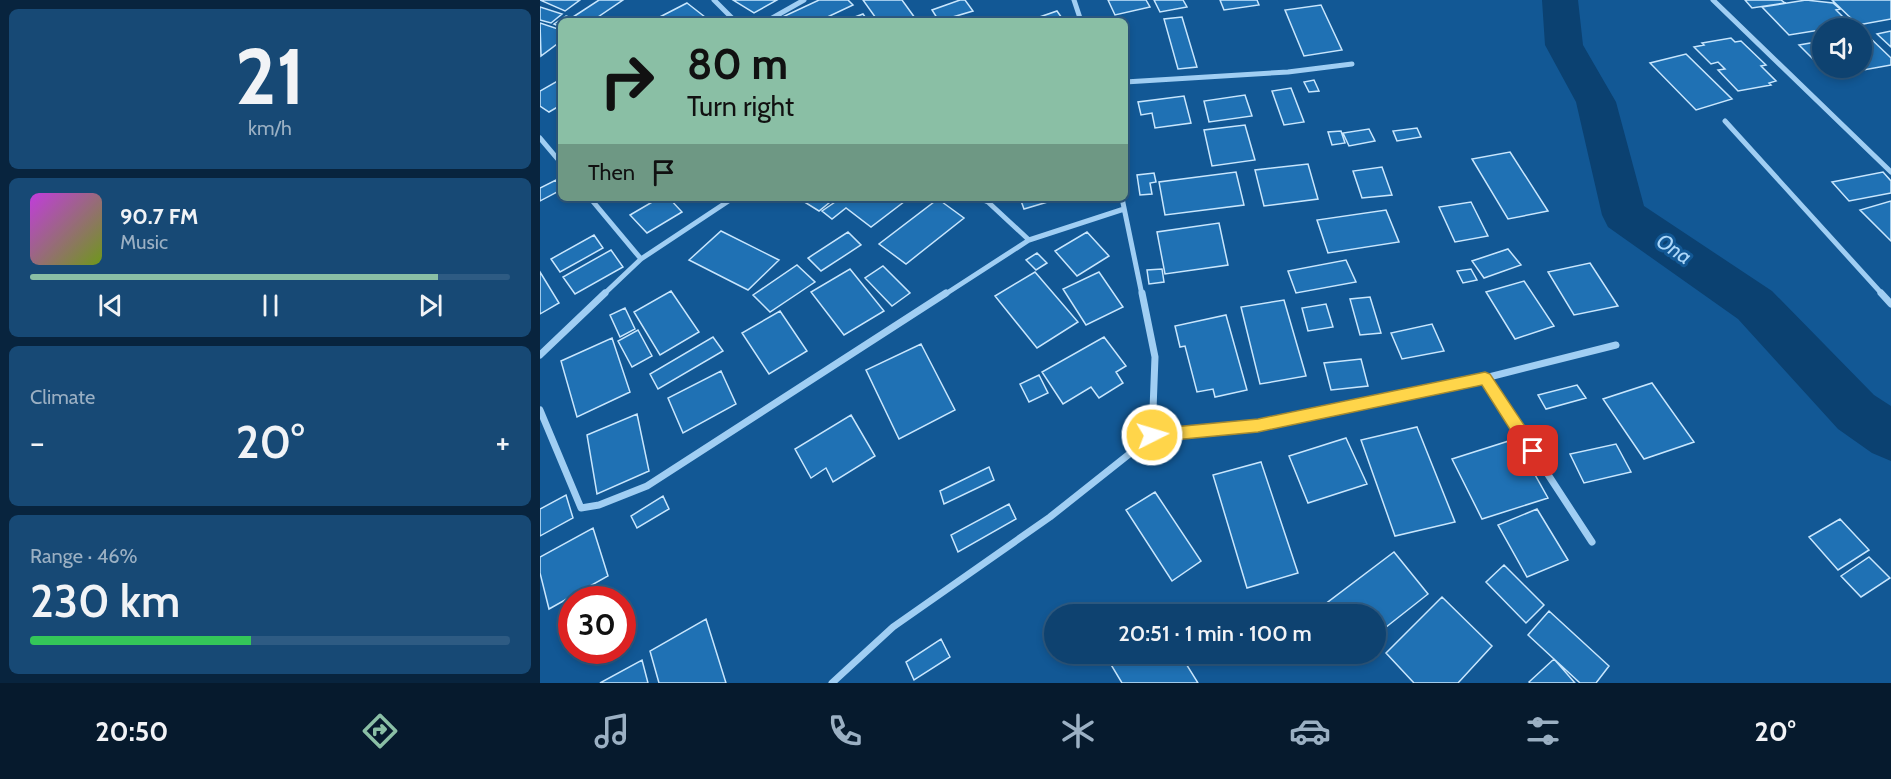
<!DOCTYPE html>
<html lang="en">
<head>
<meta charset="utf-8">
<style>
  :root { --surface:#0e4270; --page:#174975; --text:#f1f3f6; --muted:#9bb0c3; --line:#2e5b83; --accent:#8abfa5 }
  body { margin:0; font-family:Cabin,sans-serif; background:var(--page); color:var(--text); height:100vh; display:flex; flex-direction:column; font-size:22px; white-space:nowrap }
  * { box-sizing:border-box; margin:0 }
  p { font-size:20px; color:var(--muted) }
  .icon { flex:none; width:33px; height:33px; fill:none; stroke:currentColor; stroke-width:2; stroke-linecap:round; stroke-linejoin:round }
  .map { position:relative; flex:1; overflow:hidden }
  .side { display:flex; flex-direction:column; gap:9px; padding:9px; background:#08243e; width:540px }
  .side>* { flex:none }
  .hud { position:absolute; left:18px; top:18px; width:570px; height:183px; border-radius:9px; box-shadow:0 3px 9px #0003,0 0 0 2px var(--line); background:#8abfa5; color:#111; overflow:hidden }
  .tools { position:absolute; left:1272px; top:18px; display:grid; gap:12px }
  .tools a { display:grid; place-items:center; width:60px; height:60px; border-radius:50%; background:var(--surface); box-shadow:0 3px 9px #0003,0 0 0 2px var(--line); font-size:30px }
  .speed { position:absolute; left:18px; top:586px; display:flex; gap:12px; font-size:30px; font-weight:700; text-align:center }
  .speed>* { display:grid; place-content:center; width:78px; height:78px; border-radius:50%; background:var(--surface); box-shadow:0 3px 9px #0003,0 0 0 2px var(--line); line-height:1 }
  .speed .limit { border:9px solid #d22; background:#fff; color:#111 }
  .pin { position:absolute; display:grid; place-items:center; width:51px; height:51px; color:#fff; margin:-26px; border-radius:12px; box-shadow:0 3px 9px #0006 }
  .me { position:absolute; width:66px; margin:-33px; rotate:85deg; stroke-linejoin:round; filter:drop-shadow(0 0 4px #0008) }
  .turn { display:flex; align-items:center; gap:21px; height:126px; padding:0 30px; font-size:27px }
  .turn .icon { width:78px; height:78px; stroke-width:2.5 }
  .turn b { display:block; font-size:42px; line-height:51px }
  .then { display:flex; align-items:center; height:57px; padding:0 30px; background:#0003; gap:12px; font-size:22px }
  .big { font-size:45px; font-weight:600; line-height:1.1 }
  .side .widget { flex:1; display:flex; flex-direction:column; justify-content:center; gap:9px; min-width:0; padding:0 21px; border-radius:9px; background:var(--page) }
  .side .dial { align-items:center; gap:0 }
  .dial b { font-size:78px; line-height:1 }
  .song { display:flex; align-items:center; gap:18px }
  .cover { width:72px; height:72px; border-radius:9px; background:linear-gradient(135deg,hsl(290 70% 55%),hsl(80 70% 35%)) }
  .played { height:6px; border-radius:3px; background:linear-gradient(90deg,var(--accent) 85%,var(--line) 85%) }
  .keys { display:flex; justify-content:space-around; direction:ltr }
  .heat { display:flex; justify-content:space-between; align-items:center; font-size:33px; direction:ltr }
  .charge { height:9px; border-radius:4px; background:linear-gradient(90deg,#34c759 46%,var(--line) 0) }
  .trip { position:absolute; left:504px; top:604px; width:342px; height:60px; border-radius:30px; background:var(--surface); box-shadow:0 3px 9px #0003,0 0 0 2px var(--line); font-weight:600; line-height:60px; text-align:center }
  .menu { display:flex; height:96px; justify-content:space-around; align-items:center; background:#061a2d; color:var(--muted) }
  .menu .icon { width:42px; height:42px }
  .menu .current { color:var(--accent) }
  .menu b { font-size:27px; color:var(--text) }
  main { display:flex; flex:1; min-height:0 }
  .map>svg:first-child { display:block }
  .lines { fill:none; stroke-linecap:round; stroke-linejoin:round }
  .river { fill:#0b4171; fill-rule:evenodd }
  .building { fill:#1f71b4; stroke:#c8e6fd; stroke-width:1.5 }
  .minor-far1 { stroke:#a0cef3; stroke-width:5 }
  .minor { stroke:#a0cef3; stroke-width:7 }
  .route { fill:#ffd54a; stroke:#a68a30; stroke-width:1.5 }
  .labels { text-anchor:middle; stroke-width:6; stroke-linejoin:round; paint-order:stroke }
  .water-label { font-size:21px; font-style:italic; fill:#add8fa; stroke:#125895 }
</style>
</head>
<body>
<main>
<section class="side">
<div class="widget dial"><b>21</b><p>km/h</p></div>
<div class="widget">
<div class="song"><i class="cover"></i><div><b>90.7 FM</b><p>Music</p></div></div>
<div class="played"></div>
<div class="keys"><svg class="icon" aria-label="previous" viewBox="0 0 24 24"><path d="M18 5L8 12l10 7zM5 5v14"/></svg><svg class="icon" aria-label="pause" viewBox="0 0 24 24"><path d="M8 5v14M16 5v14"/></svg><svg class="icon" aria-label="next" viewBox="0 0 24 24"><path d="M6 5l10 7-10 7zM19 5v14"/></svg></div>
</div>
<div class="widget"><p>Climate</p>
<div class="heat"><a>−</a><b class="big">20°</b><a>+</a></div>
</div>
<div class="widget"><p>Range · 46%</p><b class="big">230 km</b><div class="charge"></div></div>
</section>
<div class="map">
<svg width="1351" height="683" viewBox="0 0 1351 683">
  <rect width="100%" height="100%" fill="#125895"/>
  <g class="lines">
    <path class="river" d="M1002,0H1038L1043,45L1076,102L1104,206L1232,291L1334,395L1351,406V461L1332,453L1298,429L1198,319L1068,227L1062,215L1036,102L1005,45Z"/>
  </g>
  <path class="building" d="M0,0H40L25,11Z
    M59,0H83L52,21L33,17Z
    M193,0H237L214,13Z
    M279,0H308L313,5L279,21H234Z
    M323,0H362L375,18L368,21H338Z
    M420,0H425L433,11L399,21L392,10Z
    M568,0H606L610,7L575,15Z
    M614,0H643L647,7L620,12Z
    M680,0H717L719,5L684,10Z
    M1205,0H1241L1245,3L1212,8Z
    M1266,0L1293,3L1300,9L1296,10L1311,25L1249,35L1222,7Z
    M1292,0H1351V19L1318,25Z
    M147,3L165,17L156,21H112Z
    M781,5L802,50L764,56L745,10Z
    M0,7L22,14L11,23L0,20Z
    M517,11L524,21H488Z
    M323,14L328,21H304Z
    M26,16L40,21H21V27L14,24Z
    M642,17L657,67L638,69L624,19Z
    M0,23L21,30V41L1,56Z
    M1351,31V47L1337,34Z
    M1326,34L1351,58V65L1290,76L1259,45L1282,41V68H1322V35Z
    M1191,38L1195,42L1201,41L1226,65L1221,66L1236,81L1229,83L1231,85L1198,91L1178,70L1185,69L1178,62L1171,64L1154,47L1164,45L1162,43Z
    M1146,54L1192,99L1156,110L1110,63Z
    M21,79V105L9,112L0,106V91Z
    M774,80L779,91L769,92L764,82Z
    M751,88L764,122L744,125L732,91Z
    M705,95L712,116L669,122L664,101Z
    M644,96L651,123L615,128L612,113L601,115L598,102Z
    M705,125L715,160L672,166L664,130Z
    M877,128L881,137L857,141L853,131Z
    M829,129L835,141L809,146L803,133Z
    M801,131L805,143L792,145L788,132Z
    M970,152L1008,211L968,219L932,159Z
    M768,164L778,199L724,206L715,170Z
    M842,167L852,195L822,198L813,171Z
    M696,172L704,205L625,215L619,182Z
    M1343,172L1351,181V193L1309,201L1292,182Z
    M614,173L616,182L610,183L612,194L600,195L597,175Z
    M16,180L21,190L0,201V188Z
    M119,198H129L142,212L107,233L90,215Z
    M258,198H295L279,211Z
    M301,198H369L331,227L306,208L292,219L282,211Z
    M480,198H521L484,209Z
    M398,199L424,218L366,264L339,244Z
    M1351,201V241L1320,210Z
    M931,202L948,236L915,242L899,207Z
    M846,210L859,242L788,253L777,220Z
    M679,223L688,265L625,274L617,232Z
    M181,231L239,260L208,290L149,260Z
    M308,232L321,245L281,271L268,258Z
    M547,232L569,256L537,276L515,251Z
    M54,235L63,248L20,272L11,259Z
    M968,249L981,265L944,278L932,261Z
    M71,250L83,267L35,294L23,277Z
    M497,253L507,263L496,270L486,260Z
    M806,260L816,282L756,293L748,271Z
    M1050,263L1078,306L1034,315L1008,272Z
    M257,265L275,282L230,312L213,295Z
    M343,266L370,293L352,306L325,278Z
    M310,269L344,311L304,335L271,292Z
    M622,269L624,282L609,284L607,270Z
    M931,269L937,280L923,283L917,271Z
    M0,272L19,303L0,314Z
    M495,272L538,322L497,348L455,296Z
    M559,272L583,307L546,325L523,289Z
    M984,281L1014,326L975,339L946,292Z
    M131,291L159,332L120,355L94,312Z
    M830,297L841,333L820,335L810,299Z
    M744,300L766,376L720,384L701,307Z
    M786,304L793,327L768,331L762,308Z
    M85,308L95,329L80,337L70,315Z
    M240,311L267,351L229,374L202,333Z
    M686,315L707,390L675,397L673,389L657,392L645,346L640,347L635,326Z
    M892,324L904,351L862,359L851,333Z
    M98,330L112,356L92,367L78,341Z
    M173,337L183,351L118,389L110,374Z
    M564,337L586,366L576,372L583,383L559,398L551,387L523,404L502,372Z
    M72,338L90,392L37,417L21,361Z
    M381,344L415,410L359,439L326,370Z
    M821,359L828,386L791,390L784,363Z
    M181,371L196,404L143,433L128,398Z
    M499,375L508,393L489,402L480,384Z
    M1112,383L1154,442L1104,459L1063,399Z
    M1037,385L1046,398L1006,409L998,395Z
    M97,414L109,471L57,494L47,435Z
    M311,415L335,456L293,482L286,468L271,478L255,449Z
    M877,427L915,522L855,536L821,440Z
    M806,438L827,484L768,503L749,456Z
    M975,439L1008,498L942,519L912,459Z
    M1076,444L1091,472L1044,483L1030,454Z
    M721,462L758,573L707,588L673,475Z
    M449,467L454,480L404,504L400,491Z
    M615,492L661,561L632,581L586,510Z
    M26,495L33,518L0,536V509Z
    M123,496L129,509L97,528L91,516Z
    M469,504L476,519L418,552L411,535Z
    M997,509L1028,560L987,577L958,525Z
    M1300,519L1329,550L1298,570L1269,537Z
    M53,528L68,576L9,609L0,573V557Z
    M854,552L888,594L836,635V615H792L784,605Z
    M1329,557L1350,578L1321,597L1301,576Z
    M964,565L1004,605L986,623L946,582Z
    M902,597L952,646L918,683H874L846,653Z
    M1009,611L1069,666L1056,683H1040L988,635Z
    M166,619L186,683H119L110,651Z
    M401,639L410,657L374,680L366,662Z
    M584,654H640L658,683H582L570,663Z
    M1014,659L1035,683H990L989,682Z
    M102,660L108,683H60Z"/>
  <g class="lines">
    <path class="minor-far1" d="M174,0L195,21
      M534,0L541,21
      M1173,0L1351,172
      M227,21L264,0
      M585,82L748,72L812,64
      M1185,121L1343,295
      M0,138L21,163
      M50,198L101,259
      M439,198L448,202L489,240
      M582,198L602,295
      M63,295L101,259L193,198
      M404,295L489,240L584,209"/>
    <path class="minor" d="M602,293L615,357L612,436
      M1341,293L1351,304
      M0,355L65,293
      M945,378L1076,345
      M0,410L41,508L59,505L107,486L406,293
      M292,683L353,627L510,517L612,436L718,426L945,378L1052,542"/>
  </g>
  <path class="route" d="M945,372L950,374L998,446L1000,451L998,456H987L942,385L718,432L612,442L604,435L612,429L718,419Z"/>
  <g class="labels">
    <g class="water-label">
      <text transform="translate(1134 249) rotate(34)" y="7">Ona</text>
    </g>
  </g>
</svg>
<div class="tools">
<a><svg class="icon" aria-label="sound" viewBox="0 0 24 24"><path d="M4 9h4l5-4v14l-5-4H4zM17 9q2 3 0 6"/></svg></a>
</div>
<div class="speed"><div class="limit">30</div></div>
<div class="pin" style="left:993px;top:451px;background:#d93025"><svg class="icon" aria-label="arrive" viewBox="0 0 24 24"><path d="M6 21V4h12l-3 4 3 4H6"/></svg></div>
<svg class="me" style="left:612px;top:435px" viewBox="-20 -20 40 40"><circle r="17" fill="#ffd54a" stroke="#fff" stroke-width="3"/><path d="M0-11L8 9 0 5-8 9z" fill="#fff"/></svg>
<div class="trip">20:51 · 1 min · 100 m</div>
<div class="hud">
<div class="turn"><svg class="icon" aria-label="right" viewBox="0 0 24 24"><path d="M7 20v-9h11M14 6l5 5-5 5"/></svg><div><b>80 m</b>Turn right</div></div>
<div class="then">Then<svg class="icon" aria-label="arrive" viewBox="0 0 24 24"><path d="M6 21V4h12l-3 4 3 4H6"/></svg></div>
</div>
</div>
</main>
<nav class="menu">
<b>20:50</b>
<svg class="icon current" aria-label="directions" viewBox="0 0 24 24"><path d="M12 3l9 9-9 9-9-9zM9 14v-3h6M13 9l2 2-2 2"/></svg>
<svg class="icon" aria-label="music" viewBox="0 0 24 24"><path d="M9 18V5l10-2v13"/><circle cx="6" cy="18" r="3"/><circle cx="16" cy="16" r="3"/></svg>
<svg class="icon" aria-label="phone" viewBox="0 0 24 24"><path d="M5 4h4l2 5-3 2q2 4 5 5l2-3 5 2v4C11 20 4 13 5 4z"/></svg>
<svg class="icon" aria-label="climate" viewBox="0 0 24 24"><path d="M12 3v18M4 7l16 10M4 17L20 7"/></svg>
<svg class="icon" aria-label="car" viewBox="0 0 24 24"><path d="M5 17H2v-5l4-1 3-4h7l3 4 3 1v5h-3M9 17h6M6 11h13"/><circle cx="7" cy="17" r="2"/><circle cx="17" cy="17" r="2"/></svg>
<svg class="icon" aria-label="filters" viewBox="0 0 24 24"><path d="M4 7h16M4 17h16"/><circle cx="9" cy="7" r="2"/><circle cx="15" cy="17" r="2"/></svg>
<b>20°</b>
</nav>
</body>
</html>
